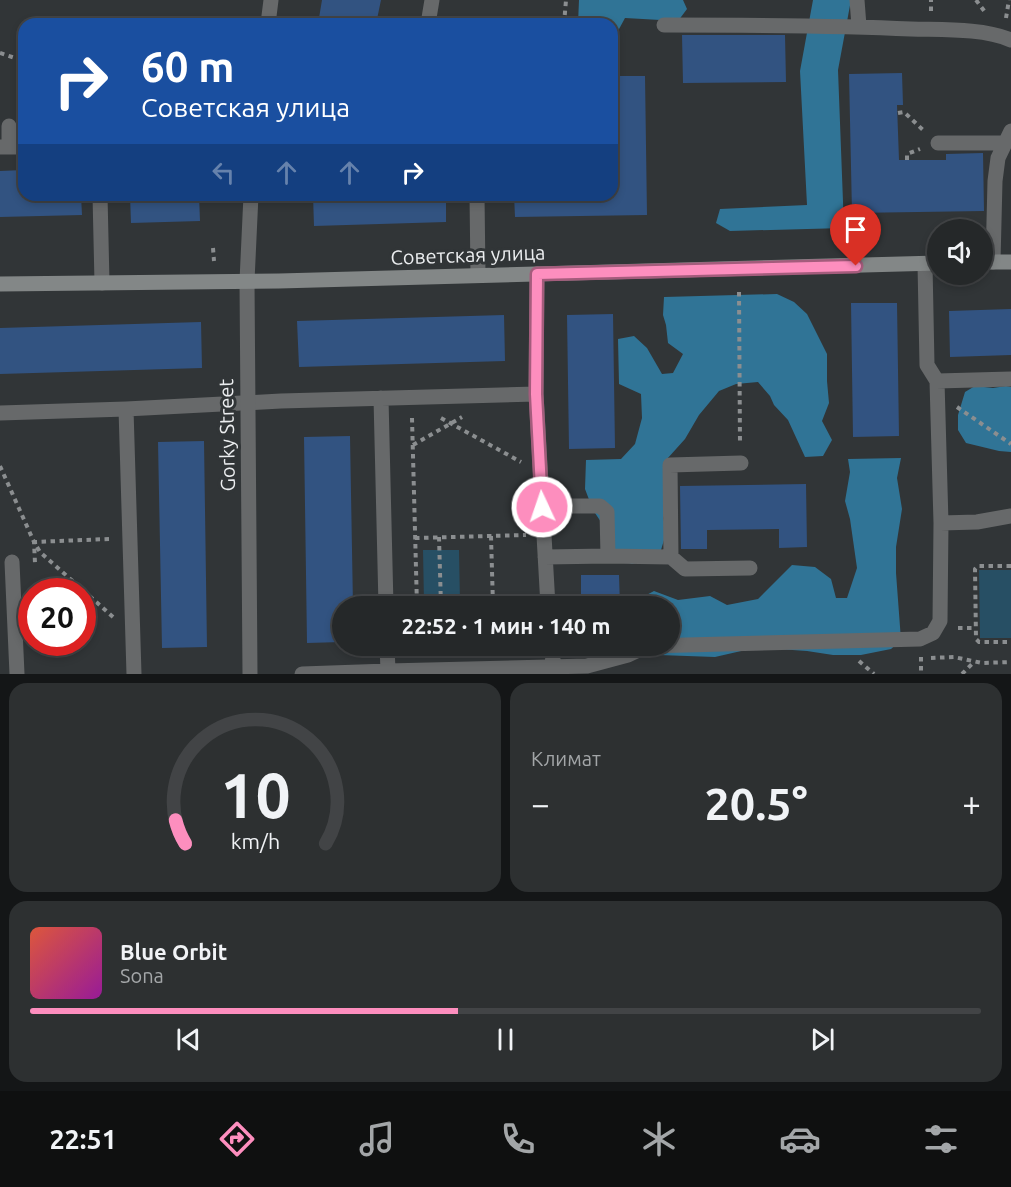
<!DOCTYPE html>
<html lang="ru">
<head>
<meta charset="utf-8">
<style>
  :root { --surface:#252829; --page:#2d3031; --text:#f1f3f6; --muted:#a3a6a8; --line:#424446; --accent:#fd8ebe }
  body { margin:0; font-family:Ubuntu,sans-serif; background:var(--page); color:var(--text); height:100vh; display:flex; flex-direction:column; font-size:22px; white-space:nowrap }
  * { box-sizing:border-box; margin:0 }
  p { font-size:20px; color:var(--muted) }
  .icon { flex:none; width:33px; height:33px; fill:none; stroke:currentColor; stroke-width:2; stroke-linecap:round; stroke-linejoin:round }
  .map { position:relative; height:674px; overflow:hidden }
  .sheet { display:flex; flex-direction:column; gap:9px; padding:9px; background:#141617; flex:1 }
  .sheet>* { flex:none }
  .hud { position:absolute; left:18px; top:18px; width:600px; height:183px; border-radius:18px; box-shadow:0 3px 9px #0003,0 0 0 2px var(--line); background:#1a4fa0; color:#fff; overflow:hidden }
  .tools { position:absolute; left:927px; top:219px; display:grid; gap:12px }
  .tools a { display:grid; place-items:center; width:66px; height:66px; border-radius:50%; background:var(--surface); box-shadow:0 3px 9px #0003,0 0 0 2px var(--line); font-size:30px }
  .speed { position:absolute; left:18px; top:578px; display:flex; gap:12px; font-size:30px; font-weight:700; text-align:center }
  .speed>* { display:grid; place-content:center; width:78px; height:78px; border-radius:50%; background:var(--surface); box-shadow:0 3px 9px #0003,0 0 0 2px var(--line); line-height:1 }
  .speed .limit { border:9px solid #d22; background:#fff; color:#111 }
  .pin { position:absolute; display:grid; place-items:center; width:51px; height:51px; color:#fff; margin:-62px -26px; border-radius:50% 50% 50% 0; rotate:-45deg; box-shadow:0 0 6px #0007 }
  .pin .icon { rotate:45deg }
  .me { position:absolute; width:66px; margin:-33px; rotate:357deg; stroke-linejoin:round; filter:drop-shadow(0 0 4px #0008) }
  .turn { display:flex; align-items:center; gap:21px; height:126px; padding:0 24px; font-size:27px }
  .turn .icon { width:78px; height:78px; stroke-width:2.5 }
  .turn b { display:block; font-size:42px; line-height:51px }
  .lanes { display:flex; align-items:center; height:57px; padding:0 24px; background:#0003; justify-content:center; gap:30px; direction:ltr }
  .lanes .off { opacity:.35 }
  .big { font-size:45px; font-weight:600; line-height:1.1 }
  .sheet .card { flex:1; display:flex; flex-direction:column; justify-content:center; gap:9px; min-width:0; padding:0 21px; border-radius:18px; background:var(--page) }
  .sheet .dial { align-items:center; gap:0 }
  .dial svg { height:156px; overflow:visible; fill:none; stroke:var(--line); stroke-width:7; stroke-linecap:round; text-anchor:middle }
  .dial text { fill:var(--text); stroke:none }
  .song { display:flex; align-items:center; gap:18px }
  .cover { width:72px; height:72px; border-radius:9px; background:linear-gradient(135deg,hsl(10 70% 55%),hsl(300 70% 35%)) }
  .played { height:6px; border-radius:3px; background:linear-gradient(90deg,var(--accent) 45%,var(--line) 45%) }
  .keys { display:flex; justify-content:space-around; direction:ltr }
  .heat { display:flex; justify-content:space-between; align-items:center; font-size:33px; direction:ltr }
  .sheet .tiles { flex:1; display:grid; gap:9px; grid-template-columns:1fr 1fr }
  .card:last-child { grid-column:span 2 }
  .trip { position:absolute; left:332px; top:596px; width:348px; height:60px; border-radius:30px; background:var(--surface); box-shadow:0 3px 9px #0003,0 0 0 2px var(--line); font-weight:600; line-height:60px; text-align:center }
  .dock { display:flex; height:96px; justify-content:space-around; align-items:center; background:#0f1010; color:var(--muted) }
  .dock .icon { width:42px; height:42px }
  .dock .current { color:var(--accent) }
  .dock b { font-size:27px; color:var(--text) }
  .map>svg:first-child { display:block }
  .green { fill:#274f64 }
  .forest { fill:#307496 }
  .building { fill:#325381 }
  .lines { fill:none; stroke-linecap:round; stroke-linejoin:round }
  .path { stroke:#8b8e90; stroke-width:4; stroke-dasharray:4.5 4.5; stroke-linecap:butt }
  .lane { stroke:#67696a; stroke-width:15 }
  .street { stroke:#67696a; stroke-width:15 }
  .secondary { stroke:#838787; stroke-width:15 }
  .route-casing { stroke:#a45c7c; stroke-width:15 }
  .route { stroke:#fd8ebe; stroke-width:10 }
  .labels { text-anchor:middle; stroke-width:6; stroke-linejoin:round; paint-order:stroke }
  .street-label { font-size:20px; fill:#eceef0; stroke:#313537 }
</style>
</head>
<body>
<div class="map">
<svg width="1011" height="674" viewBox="0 0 1011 674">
  <rect width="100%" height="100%" fill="#313537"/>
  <path class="green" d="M423,550H459L460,602L424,603Z
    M979,570H1011V638H980Z"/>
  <path class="forest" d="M579,0H683L687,9L678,21L625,18L612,42V24H578Z
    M813,0H851L838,70L844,228L730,231L716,223L720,209L807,205L800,71Z
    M777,294L794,302L807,314L827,354V381L829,403L822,421L832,440L823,456L805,457L788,420L774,405L770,396L758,382L736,384L719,391L699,415L685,439L667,459L670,498L663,518L667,530L661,550L649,560L632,564L617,559L601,522L593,510L585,489L586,460L621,459L635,444L642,418L641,394L619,384L618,339L634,336L647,348L662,374L673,373L683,354L668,343L666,325L663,315L664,297Z
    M975,386L993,388L1006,386L1011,387V452L999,451L966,443L958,430V415L965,392Z
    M901,458L897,478L902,509L896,547V573L901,640L891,649L861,655H833L807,651L778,649L763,646L715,657L659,655L642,650L669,645V606H635L637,600L654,591L678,600L710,596L727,605L758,599L792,565L815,567L831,579L836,598H847L857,568L850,519L845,501L850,472L848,459Z"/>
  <path class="building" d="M322,0H381L376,24H318Z
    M682,35H785L786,82L683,83Z
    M902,73L903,105H897L899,160H946V154L983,153L984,211L852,213L849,74Z
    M612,76H645L647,215L515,217L514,195H612Z
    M24,170V195H81L82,215L0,217V171Z
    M130,195H199L200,221L131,223Z
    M313,195H446V222L314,226Z
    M851,303H897L899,436L853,437Z
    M1011,309V355L950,357L949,311Z
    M613,314L615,448L569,449L567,315Z
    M504,315L505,361L299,367L297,321Z
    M201,322L202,368L0,374V328Z
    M350,436L353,606H342V642L307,643L304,437Z
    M204,441L207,647L162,648L158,442Z
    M806,484L807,547L779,548V529L707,530V549H681L680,486Z
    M581,575H619L620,606H581Z"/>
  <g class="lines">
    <path class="path" d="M976,0L985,12
      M931,11V0
      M1006,18L1009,0
      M564,24L566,0
      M0,53L24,61
      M898,113L904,112L923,130
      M907,160V154L920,149
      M213,248L214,261
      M739,292L740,444
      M957,407L1011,444
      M412,418L417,606
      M441,418L521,462
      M413,445L462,417
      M0,466L34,542L35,563
      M491,536L493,605L492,606
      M439,537L441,606
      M415,538L526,535
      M109,539L34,542L40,552L113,617
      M1011,566H978L975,569L976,639L979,642H1011
      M958,628H976
      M921,657V674
      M931,658L954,657L982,663L1011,662
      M859,661L874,674
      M962,674L974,662"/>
    <path class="lane" d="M857,0L859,26
      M428,24L432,0
      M664,25C747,25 829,25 911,29C942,30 983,28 1011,40
      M9,126V147
      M938,143H1005
      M0,147H24
      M100,195L102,283
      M477,195L478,275
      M993,262L995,181L998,158L1011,131
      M537,274L536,394L548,606
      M937,381L1011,379
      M381,398L386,606
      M126,409L134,674
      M0,413L126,409L281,401L536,394
      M542,506H600L607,512L608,556L545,557
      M941,523L977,522L1011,516
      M608,556L671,557L685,569L750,568
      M671,557L670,465L741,463
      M12,562L17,674
      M550,645L556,674
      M388,671L587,666L628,655L647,646L920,639L933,633L940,621L941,523L937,381L927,365L925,264
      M302,674L388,671L387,645"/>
    <path class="street" d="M268,24L271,0
      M250,674L247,281L251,195"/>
    <path class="secondary" d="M982,262H1011
      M0,284L279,281L938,263"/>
  </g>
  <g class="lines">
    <g class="route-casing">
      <path id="route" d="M542,507L536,394L537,274L856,266"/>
    </g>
    <use href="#route" class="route"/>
  </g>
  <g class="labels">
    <g class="street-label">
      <text transform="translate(468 255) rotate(-2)" y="7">Советская улица</text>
      <text transform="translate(227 435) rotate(-91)" y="7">Gorky Street</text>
    </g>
  </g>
</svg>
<div class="tools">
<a><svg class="icon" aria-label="sound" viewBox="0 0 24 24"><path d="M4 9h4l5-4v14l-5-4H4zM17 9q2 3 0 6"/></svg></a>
</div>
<div class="speed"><div class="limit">20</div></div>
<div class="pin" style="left:856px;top:266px;background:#d93025"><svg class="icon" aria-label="arrive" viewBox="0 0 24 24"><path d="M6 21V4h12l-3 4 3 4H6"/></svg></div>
<svg class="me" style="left:542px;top:507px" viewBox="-20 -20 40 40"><circle r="17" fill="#fd8ebe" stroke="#fff" stroke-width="3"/><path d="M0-11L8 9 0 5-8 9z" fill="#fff"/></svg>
<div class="trip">22:52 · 1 мин · 140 m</div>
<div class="hud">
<div class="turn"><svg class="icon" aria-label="right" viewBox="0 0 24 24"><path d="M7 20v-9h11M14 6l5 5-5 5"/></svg><div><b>60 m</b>Советская улица</div></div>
<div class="lanes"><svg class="icon off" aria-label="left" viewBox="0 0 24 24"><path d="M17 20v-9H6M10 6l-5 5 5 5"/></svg><svg class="icon off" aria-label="ahead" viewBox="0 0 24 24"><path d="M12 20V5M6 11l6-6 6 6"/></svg><svg class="icon off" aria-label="ahead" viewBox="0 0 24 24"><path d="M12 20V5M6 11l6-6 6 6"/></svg><svg class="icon" aria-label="right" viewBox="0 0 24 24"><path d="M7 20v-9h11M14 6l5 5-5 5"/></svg></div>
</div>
</div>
<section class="sheet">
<div class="tiles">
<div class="card dial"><svg viewBox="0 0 100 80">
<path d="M14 69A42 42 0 1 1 86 69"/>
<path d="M14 69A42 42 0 0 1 9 57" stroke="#fd8ebe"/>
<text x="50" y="56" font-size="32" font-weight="700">10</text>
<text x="50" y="72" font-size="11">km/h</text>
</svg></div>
<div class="card"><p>Климат</p>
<div class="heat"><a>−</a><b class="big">20.5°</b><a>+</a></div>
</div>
<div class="card">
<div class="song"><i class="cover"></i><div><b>Blue Orbit</b><p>Sona</p></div></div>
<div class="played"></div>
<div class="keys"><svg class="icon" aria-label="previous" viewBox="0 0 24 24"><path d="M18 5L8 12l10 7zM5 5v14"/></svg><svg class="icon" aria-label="pause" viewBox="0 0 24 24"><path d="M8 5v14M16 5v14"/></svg><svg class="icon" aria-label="next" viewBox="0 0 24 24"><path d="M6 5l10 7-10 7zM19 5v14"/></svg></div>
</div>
</div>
</section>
<nav class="dock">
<b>22:51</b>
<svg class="icon current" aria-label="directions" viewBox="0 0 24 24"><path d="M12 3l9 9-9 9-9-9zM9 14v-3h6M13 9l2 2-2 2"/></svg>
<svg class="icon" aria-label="music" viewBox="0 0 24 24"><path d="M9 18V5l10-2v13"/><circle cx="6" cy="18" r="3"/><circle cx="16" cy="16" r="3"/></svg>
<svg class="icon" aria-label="phone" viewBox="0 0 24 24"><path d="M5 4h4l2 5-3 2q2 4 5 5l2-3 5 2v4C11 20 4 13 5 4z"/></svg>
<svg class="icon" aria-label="climate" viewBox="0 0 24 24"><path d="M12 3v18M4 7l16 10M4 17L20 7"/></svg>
<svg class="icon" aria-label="car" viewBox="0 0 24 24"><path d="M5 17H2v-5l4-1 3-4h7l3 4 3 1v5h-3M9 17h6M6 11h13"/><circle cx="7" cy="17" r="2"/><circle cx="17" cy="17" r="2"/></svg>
<svg class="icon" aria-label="filters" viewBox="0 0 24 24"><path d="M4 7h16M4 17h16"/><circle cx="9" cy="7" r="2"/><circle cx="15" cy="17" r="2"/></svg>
</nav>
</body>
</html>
